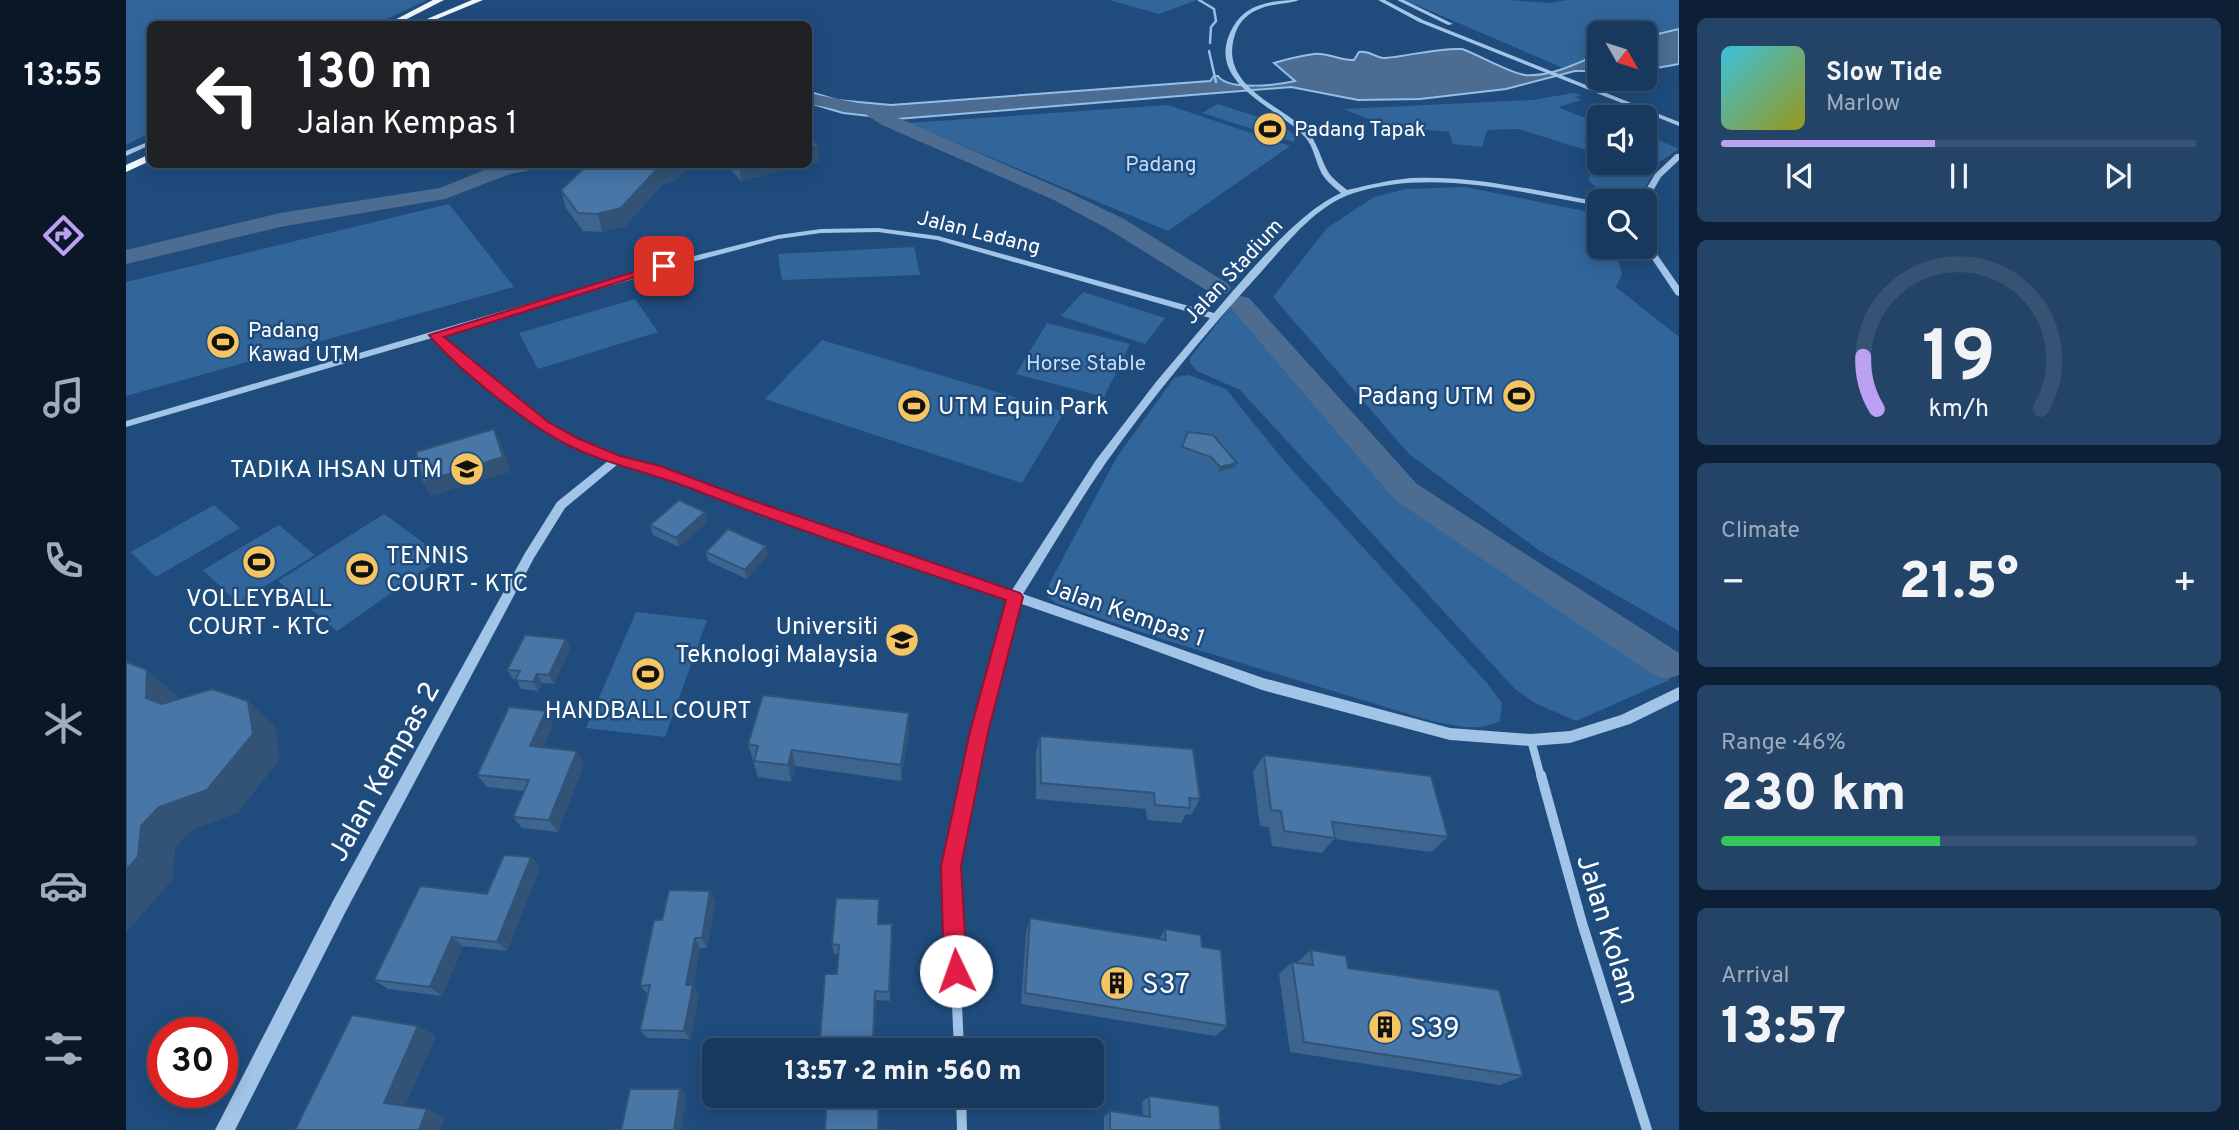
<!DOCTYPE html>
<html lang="en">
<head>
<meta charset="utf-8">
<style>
  :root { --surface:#17395e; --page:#244467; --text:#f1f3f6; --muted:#9eacbc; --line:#365373; --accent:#bca0f2 }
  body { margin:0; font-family:Overpass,sans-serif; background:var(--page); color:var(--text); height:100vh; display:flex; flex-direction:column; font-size:26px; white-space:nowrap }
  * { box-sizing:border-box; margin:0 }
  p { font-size:23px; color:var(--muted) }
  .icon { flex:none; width:38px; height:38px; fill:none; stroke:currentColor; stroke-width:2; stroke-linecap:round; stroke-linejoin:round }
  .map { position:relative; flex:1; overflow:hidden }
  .details { display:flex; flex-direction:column; gap:18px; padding:18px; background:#0d1f34; width:560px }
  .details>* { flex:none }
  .hud { position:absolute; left:21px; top:21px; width:665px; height:147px; border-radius:10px; box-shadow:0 4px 18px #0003,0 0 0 2px var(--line); background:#202124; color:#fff; overflow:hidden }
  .needle { width:46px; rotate:129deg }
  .controls { position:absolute; left:1461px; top:21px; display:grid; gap:14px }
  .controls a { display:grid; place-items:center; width:70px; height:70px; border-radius:10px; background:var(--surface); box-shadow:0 4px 18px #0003,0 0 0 2px var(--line); font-size:35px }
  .speed { position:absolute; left:21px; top:1017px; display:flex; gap:14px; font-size:35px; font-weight:700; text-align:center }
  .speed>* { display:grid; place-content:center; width:91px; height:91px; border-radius:50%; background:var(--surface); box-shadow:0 4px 18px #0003,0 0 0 2px var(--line); line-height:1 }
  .speed .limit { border:10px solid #d22; background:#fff; color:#111 }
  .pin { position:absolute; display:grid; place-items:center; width:60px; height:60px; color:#fff; margin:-30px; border-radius:14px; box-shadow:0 4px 10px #0006 }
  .me { position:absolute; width:77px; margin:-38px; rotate:357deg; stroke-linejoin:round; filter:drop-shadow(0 0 5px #0008) }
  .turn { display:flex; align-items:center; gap:24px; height:147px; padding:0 35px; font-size:32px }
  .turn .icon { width:91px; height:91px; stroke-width:2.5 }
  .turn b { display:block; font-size:49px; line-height:60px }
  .big { font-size:52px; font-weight:800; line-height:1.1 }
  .details .tile { flex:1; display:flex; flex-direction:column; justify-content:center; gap:10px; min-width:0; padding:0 24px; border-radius:10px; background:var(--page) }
  .details .dial { align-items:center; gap:0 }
  .dial svg { height:182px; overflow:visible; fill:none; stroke:var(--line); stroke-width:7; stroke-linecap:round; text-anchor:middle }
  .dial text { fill:var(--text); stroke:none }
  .song { display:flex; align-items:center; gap:21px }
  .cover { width:84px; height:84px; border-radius:10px; background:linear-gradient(135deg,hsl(190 70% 55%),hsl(60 70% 35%)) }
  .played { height:7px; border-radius:4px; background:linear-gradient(90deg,var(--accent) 45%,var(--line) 45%) }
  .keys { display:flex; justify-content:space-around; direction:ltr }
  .heat { display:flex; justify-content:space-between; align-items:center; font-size:38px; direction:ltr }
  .charge { height:10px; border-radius:5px; background:linear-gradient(90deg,#34c759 46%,var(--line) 0) }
  .trip { position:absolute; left:576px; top:1038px; width:402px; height:70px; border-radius:10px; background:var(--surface); box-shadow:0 4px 18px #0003,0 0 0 2px var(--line); font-weight:800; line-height:70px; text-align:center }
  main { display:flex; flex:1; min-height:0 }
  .tabs { display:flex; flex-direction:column; width:126px; justify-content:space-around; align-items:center; background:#091726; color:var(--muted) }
  .tabs .icon { width:49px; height:49px }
  .tabs .current { color:var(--accent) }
  .tabs b { font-size:32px; color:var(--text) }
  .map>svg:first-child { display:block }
  .green { fill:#32669b }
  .water { fill:#4c6d91; stroke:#95bfe9; stroke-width:2 }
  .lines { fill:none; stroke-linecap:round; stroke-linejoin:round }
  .stream { stroke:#95bfe9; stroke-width:2.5 }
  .river { fill:#4c6d91; fill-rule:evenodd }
  .minor-far1 { stroke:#a2c4e7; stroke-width:8 }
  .minor { stroke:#a2c4e7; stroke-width:10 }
  .tertiary { fill:#a2c4e7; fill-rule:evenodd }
  .trunk { fill:#f2f7fe; fill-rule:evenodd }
  .wall { fill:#3d6590 }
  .shaded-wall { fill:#325375 }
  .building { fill:#4776a7; stroke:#325375; stroke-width:2 }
  .route { fill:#e11d48; stroke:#92132f; stroke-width:2 }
  .labels { text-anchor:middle; stroke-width:5; stroke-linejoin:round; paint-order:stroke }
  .far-poi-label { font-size:21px; fill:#fff; stroke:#1f4c7d; text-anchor:start }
  .far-park-label { font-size:21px; fill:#c5ddf6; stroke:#1f4c7d }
  .far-street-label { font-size:21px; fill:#fff; stroke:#1f4c7d }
  .poi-label { font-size:24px; fill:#fff; stroke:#1f4c7d; text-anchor:end }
  .street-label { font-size:24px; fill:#fff; stroke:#1f4c7d }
  .near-street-label { font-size:28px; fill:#fff; stroke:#1f4c7d }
  .near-poi-label { font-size:28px; fill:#fff; stroke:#1f4c7d; text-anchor:start }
</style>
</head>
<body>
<main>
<nav class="tabs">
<b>13:55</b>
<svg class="icon current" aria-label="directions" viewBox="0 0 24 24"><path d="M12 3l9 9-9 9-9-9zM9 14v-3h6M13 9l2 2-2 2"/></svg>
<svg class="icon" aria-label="music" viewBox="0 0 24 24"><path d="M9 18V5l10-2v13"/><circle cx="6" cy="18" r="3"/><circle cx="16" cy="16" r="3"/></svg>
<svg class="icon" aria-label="phone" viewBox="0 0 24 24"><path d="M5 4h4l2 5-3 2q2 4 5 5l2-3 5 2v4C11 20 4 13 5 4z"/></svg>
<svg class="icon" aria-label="climate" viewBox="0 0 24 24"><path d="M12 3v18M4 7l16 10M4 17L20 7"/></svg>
<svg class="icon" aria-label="car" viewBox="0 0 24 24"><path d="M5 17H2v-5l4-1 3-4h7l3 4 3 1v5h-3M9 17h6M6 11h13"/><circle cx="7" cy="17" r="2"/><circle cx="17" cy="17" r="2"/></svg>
<svg class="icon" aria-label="filters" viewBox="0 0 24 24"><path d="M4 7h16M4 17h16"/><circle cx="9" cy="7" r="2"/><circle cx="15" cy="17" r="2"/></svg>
</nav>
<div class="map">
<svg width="1553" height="1130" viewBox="0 0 1553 1130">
  <rect width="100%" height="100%" fill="#1f4c7d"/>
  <path class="green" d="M0,0H301L250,24H24V133L0,145Z
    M983,0H1071L1033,14Z
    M1279,0H1383L1423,3L1441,0H1553V29L1519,37V33H1474L1473,54L1451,65L1437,68Z
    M1447,93L1455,95L1449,97L1455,100L1432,107L1473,124V133L1458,139L1466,148L1460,150L1392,129L1361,130L1356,147L1327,144L1323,132L1260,126L1217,109L1407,100Z
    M1092,104L1151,123L1171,136L1167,142L1076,113Z
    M1042,105L1164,146L1042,231L782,123Z
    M1519,134L1553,149L1523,169L1526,175L1517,191C1498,193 1474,196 1462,179L1473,162L1519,163Z
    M1339,187L1473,214L1474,247H1489L1496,274L1490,287L1553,337V631L1414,551L1283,454L1147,297L1201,228L1248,197L1280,189Z
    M323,204L388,287L0,396V282Z
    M788,247L794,275L656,280L652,254Z
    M957,292L1039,318L1019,344L935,316Z
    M509,299L532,332L412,369L393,333Z
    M1108,302L1277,496L1535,666L1543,680L1450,721L1409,703L1389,689L1114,390L1071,371L1064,363V358Z
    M921,323L1004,344L978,397L890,374Z
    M696,340L938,412L896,483L639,399Z
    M1063,375L1100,389L1159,462L1361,683L1376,703L1374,721C1351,733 1327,725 1302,720L1033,638L930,603L922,597L923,584L991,457L1046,381L1049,377Z
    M88,505L114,528L30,577L5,552Z
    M258,514L317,557L211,631L152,581Z
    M153,525L189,555L112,603L77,570Z
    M510,612L581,620L539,737L460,728Z"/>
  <path class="water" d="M1553,29V64L1519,70V37Z
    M1336,49C1353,55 1384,73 1399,75C1424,77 1450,64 1473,54V71H1449L1380,89L1294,99L1232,100L1165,87L771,119L717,113L683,103V96L688,93L711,100L765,105L1084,81L1088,76H1092C1102,91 1152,85 1169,81L1148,63C1161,59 1175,56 1188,54C1200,52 1215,61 1228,60L1233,52C1244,50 1249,58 1259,58C1286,56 1307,48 1336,49Z"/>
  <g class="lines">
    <path class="stream" d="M1073,0L1088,9L1090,21L1085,27L1084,43
      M1083,51L1090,82"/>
    <path class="river" d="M682,93L752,107L770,117L942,192L998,219L1101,283L1105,288L1101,293L1093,295L1085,293L982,229L928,200L756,125L739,114L682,104Z
      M373,164H420L417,168L384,174L319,199L154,227L0,264V250L154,213L314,188Z
      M1114,296L1123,298L1291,484L1553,653V675L1541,679L1528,675L1269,500L1105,308L1102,303L1105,298Z"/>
    <path class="minor-far1" d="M1405,740L1415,777
      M844,777L889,597"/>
    <path class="minor" d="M1415,775L1456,923L1521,1130
      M833,1050L825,866L844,775
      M835,1096L836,1130"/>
    <path class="tertiary" d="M1173,0C1160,5 1144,3 1131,10C1119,15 1111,25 1108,38C1095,85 1151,104 1179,129C1193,142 1194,161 1205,176C1210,181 1216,186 1221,190C1243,185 1263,180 1285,178C1348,175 1412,191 1474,202V206C1394,193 1308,168 1228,193C1190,205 1161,243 1136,271C1080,332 1027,396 979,464C950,506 924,551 897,594L1137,678L1324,728L1405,734L1444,731L1495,715L1553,687V700L1504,724L1444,743L1405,746L1324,740L1136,690L997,639L612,506L526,472L492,464L439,508L408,558L220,911L109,1130H89L208,899L399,553L431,502L482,461L442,445L413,427L306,338L0,427V421L556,259L652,235L695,229L752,228L812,236L1088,313C1119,277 1173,211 1215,193C1208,187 1201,182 1196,174C1189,161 1188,146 1178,136C1149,105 1076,82 1107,27C1120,3 1148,0 1173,0ZM752,232L811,240L1084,318L1030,382L970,460L886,590L620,500L533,466L493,457L450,439L421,423L315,335L562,263L652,239L695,233Z
      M1252,0H1259L1297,20L1553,122V126L1293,22Z
      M1271,0H1278L1327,24L1322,25Z
      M24,141V145L0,156V151Z
      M1550,154H1553V160L1535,177L1520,203L1513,201L1529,174Z
      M1519,230L1523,232L1528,250L1553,286V296L1550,295L1520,250Z"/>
    <path class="trunk" d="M307,0H318L271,24H261Z
      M346,0H357L299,24H289Z
      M24,154V161L0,172V165Z"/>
  </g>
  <path class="wall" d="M692,145L693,162L615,181L603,168V164H682Z
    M462,164H557L558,172L549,181L537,184L499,226L476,232L457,231L440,208L435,190Z
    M1062,432L1109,467L1092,472L1084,461L1055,452Z
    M581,522L553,547L527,535L524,525Z
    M580,552L642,555L621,579L582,561Z
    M440,639L444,648L428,684L416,683L412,691L395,689L390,679H387L381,670Z
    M783,713V730L775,781L669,766L665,782L632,777L622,744Z
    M427,724L417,748L458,763L432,832L396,828L387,817L398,791L361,787L351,775Z
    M914,736L1074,799L1065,815L1060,814L1055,823L1021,820L1020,809L910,799V752Z
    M1138,755L1322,837L1305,852L1208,839L1196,853L1146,846L1143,827L1134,826L1127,772Z
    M405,857L414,868L381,951L337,946L316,996L262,989L248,980L361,894Z
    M584,891L589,902L581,948H574L567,985L573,994L564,1039L521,1038L514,1030L522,994L514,986L536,920Z
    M753,899V924L766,934L764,1001L750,1000L747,1050L696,1048L694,1040L711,974L712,954H708L706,944Z
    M904,918L1033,939L1039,929L1076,947L1101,1026L1089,1036L895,1004L900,932Z
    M1185,950L1222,968L1397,1076L1374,1085L1164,1052L1153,974L1166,962H1171Z
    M1023,1096L1095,1130H978V1117L984,1111L1017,1116L1016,1102Z"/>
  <path class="shaded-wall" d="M692,145L693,162L615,181L613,164H682V148Z
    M543,164H557L558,172L549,181L537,184L499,226L476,232L472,214L533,167Z
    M368,429L375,443L384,472L305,496L297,482Z
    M1111,463L1109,467L1092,472L1094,467Z
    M579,512L581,522L553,547L550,538Z
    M640,546L642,555L621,579L619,570Z
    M440,639L444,648L428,684L423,675Z
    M21,670L51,696V723L20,698Z
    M411,674L416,683L412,691L407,682Z
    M122,701L149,726L154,759L112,813L66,830L49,848L47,879L0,933V870L15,826Z
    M420,711L427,724L412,759L404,746Z
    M783,713V730L775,781V765Z
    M666,750L669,766L665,782L662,765Z
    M451,751L458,763L432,832L423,820Z
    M405,857L414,868L381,951L371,942Z
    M584,891L589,902L581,948L576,938Z
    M326,937L337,946L316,996L304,987Z
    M569,938L574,948L567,985L573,994L564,1039L558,1031L560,985Z
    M749,991L750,1000L747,1050V1042Z
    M292,1026L310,1036L277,1111L258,1103Z
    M554,1089L561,1096L555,1130H548Z
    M301,1109L319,1117L314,1130H293Z"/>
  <path class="building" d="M682,137L692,145L682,148Z
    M462,164H543L533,167L495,208L472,214L452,213L435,190Z
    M368,429L377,457L297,482L290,452Z
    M1062,432L1087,435L1111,463L1094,467L1085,457L1056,447Z
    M553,500L579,512L550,538L524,525Z
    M602,529L640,546L619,570L580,552Z
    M399,635L440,639L423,675L411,674L407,682L389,680L394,671L381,670Z
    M0,662L21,670L20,698L36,704L86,689L122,701L127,734L81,790L33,807L15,826L12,857L0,870Z
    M637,695L783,713L775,765L666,750L662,765L628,761L632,746L622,744Z
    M383,707L420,711L404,746L451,751L423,820L387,817L403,780L351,775Z
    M914,736L1067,749L1074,799L1063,798L1064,808L1029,805L1028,793L915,783Z
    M1138,755L1305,776L1322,837L1206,822L1209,838L1158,831L1155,811L1145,810Z
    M378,855L405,857L371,942L326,937L304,987L248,980L294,886L361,894Z
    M543,890L584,891L576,938H569L560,985H567L558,1031L514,1030L524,985L514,986L528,920H536Z
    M710,898L753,899L752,924H766L763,992L749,991L747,1042L694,1040L699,974H711L713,945L706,944Z
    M904,918L1040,940L1039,929L1075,935L1076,947L1095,950L1101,1026L899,993Z
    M1185,950L1220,956L1222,968L1373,990L1397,1076L1178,1042L1166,962L1187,965Z
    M226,1015L292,1026L258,1103L301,1109L293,1130H169Z
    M504,1089H554L548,1130H484H495Z
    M701,1096H753L752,1130H765H699Z
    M1023,1096L1093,1106L1095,1130H984V1111L1024,1117Z"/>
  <path class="route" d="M534,264L544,266L318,337L422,422L451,438L494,456L534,466L622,499L894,593L897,597L862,732L835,866L841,971L837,979L830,982L822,979L818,971L815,866L844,732L880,600C774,564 668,529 564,488C523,472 479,464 440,444C401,424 331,369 303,335Z"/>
  <defs>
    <g id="stadium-disc" transform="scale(1.75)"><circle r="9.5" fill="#f5c562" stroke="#1f4c7d"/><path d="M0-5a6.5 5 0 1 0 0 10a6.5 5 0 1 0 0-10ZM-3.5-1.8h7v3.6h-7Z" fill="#111"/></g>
    <g id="school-disc" transform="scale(1.75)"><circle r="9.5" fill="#f5c562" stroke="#1f4c7d"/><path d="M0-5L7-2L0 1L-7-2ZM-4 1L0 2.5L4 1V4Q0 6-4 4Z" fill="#111"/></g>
    <g id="university-disc" transform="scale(1.75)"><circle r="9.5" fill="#f5c562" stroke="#1f4c7d"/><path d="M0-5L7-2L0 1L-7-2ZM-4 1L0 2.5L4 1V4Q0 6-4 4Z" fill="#111"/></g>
    <g id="building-disc" transform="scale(1.75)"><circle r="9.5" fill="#f5c562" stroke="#1f4c7d"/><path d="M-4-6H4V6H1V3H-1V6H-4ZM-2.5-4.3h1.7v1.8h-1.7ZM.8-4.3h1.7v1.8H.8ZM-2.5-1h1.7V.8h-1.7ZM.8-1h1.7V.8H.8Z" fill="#111"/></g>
  </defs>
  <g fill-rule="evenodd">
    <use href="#stadium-disc" x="1144" y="129"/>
    <use href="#stadium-disc" x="97" y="342"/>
    <use href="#stadium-disc" x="1393" y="396"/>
    <use href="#stadium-disc" x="788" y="406"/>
    <use href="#school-disc" x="341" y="469"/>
    <use href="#stadium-disc" x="133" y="562"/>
    <use href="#stadium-disc" x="236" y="569"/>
    <use href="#university-disc" x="776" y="640"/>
    <use href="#stadium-disc" x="522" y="674"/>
    <use href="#building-disc" x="991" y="983"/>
    <use href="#building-disc" x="1259" y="1027"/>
  </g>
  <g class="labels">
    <g class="far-poi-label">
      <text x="1168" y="136">Padang Tapak</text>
      <text x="122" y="337">Padang<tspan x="122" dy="24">Kawad UTM</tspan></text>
    </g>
    <g class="far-park-label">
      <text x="1035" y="171">Padang</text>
      <text x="960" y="370">Horse Stable</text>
    </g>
    <g class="far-street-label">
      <text transform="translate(853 232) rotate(14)" y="7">Jalan Ladang</text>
      <text transform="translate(1107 271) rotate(-47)" y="7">Jalan Stadium</text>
    </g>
    <g class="poi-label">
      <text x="1368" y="404">Padang UTM</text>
      <text x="812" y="414" text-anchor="start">UTM Equin Park</text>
      <text x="316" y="477">TADIKA IHSAN UTM</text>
      <text x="260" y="563" text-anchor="start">TENNIS<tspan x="260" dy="28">COURT - KTC</tspan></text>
      <text x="133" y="606" text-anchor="middle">VOLLEYBALL<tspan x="133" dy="28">COURT - KTC</tspan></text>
      <text x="752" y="634">Universiti<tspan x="752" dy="28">Teknologi Malaysia</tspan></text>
      <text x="522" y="718" text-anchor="middle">HANDBALL COURT</text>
    </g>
    <g class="street-label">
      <text transform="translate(1000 612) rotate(19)" y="8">Jalan Kempas 1</text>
    </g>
    <g class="near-street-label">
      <text transform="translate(257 771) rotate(-61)" y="10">Jalan Kempas 2</text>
      <text transform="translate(1483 929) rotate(73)" y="10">Jalan Kolam</text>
    </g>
    <g class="near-poi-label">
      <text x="1016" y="993">S37</text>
      <text x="1284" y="1037">S39</text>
    </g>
  </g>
</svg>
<div class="controls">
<a><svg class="needle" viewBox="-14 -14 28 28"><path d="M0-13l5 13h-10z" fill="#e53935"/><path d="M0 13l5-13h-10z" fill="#9eacbc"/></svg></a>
<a><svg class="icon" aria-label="sound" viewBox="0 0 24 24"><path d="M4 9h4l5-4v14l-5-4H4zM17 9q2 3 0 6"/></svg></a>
<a><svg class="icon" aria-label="search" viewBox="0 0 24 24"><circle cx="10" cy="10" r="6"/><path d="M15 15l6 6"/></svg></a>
</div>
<div class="speed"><div class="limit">30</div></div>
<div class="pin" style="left:538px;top:266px;background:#d93025"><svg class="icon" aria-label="arrive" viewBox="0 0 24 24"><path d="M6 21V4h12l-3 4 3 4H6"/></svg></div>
<svg class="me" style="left:830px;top:971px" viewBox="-20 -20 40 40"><circle r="19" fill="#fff"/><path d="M0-13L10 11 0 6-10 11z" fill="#e11d48"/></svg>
<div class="trip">13:57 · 2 min · 560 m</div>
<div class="hud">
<div class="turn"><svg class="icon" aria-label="left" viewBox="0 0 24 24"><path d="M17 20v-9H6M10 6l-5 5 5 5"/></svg><div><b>130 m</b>Jalan Kempas 1</div></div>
</div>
</div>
<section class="details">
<div class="tile">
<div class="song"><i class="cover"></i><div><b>Slow Tide</b><p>Marlow</p></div></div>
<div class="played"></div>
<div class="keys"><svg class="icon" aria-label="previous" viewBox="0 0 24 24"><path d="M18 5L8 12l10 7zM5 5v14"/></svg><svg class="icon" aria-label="pause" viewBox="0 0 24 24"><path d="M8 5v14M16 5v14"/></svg><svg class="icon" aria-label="next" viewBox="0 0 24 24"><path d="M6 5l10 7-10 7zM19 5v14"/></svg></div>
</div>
<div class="tile dial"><svg viewBox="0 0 100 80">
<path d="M14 69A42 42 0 1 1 86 69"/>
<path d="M14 69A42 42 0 0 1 8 46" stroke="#bca0f2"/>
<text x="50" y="56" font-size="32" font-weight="700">19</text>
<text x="50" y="72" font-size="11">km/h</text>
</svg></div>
<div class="tile"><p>Climate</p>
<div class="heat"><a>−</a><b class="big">21.5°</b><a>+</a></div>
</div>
<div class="tile"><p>Range · 46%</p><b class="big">230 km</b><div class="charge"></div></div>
<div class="tile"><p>Arrival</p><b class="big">13:57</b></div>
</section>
</main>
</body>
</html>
